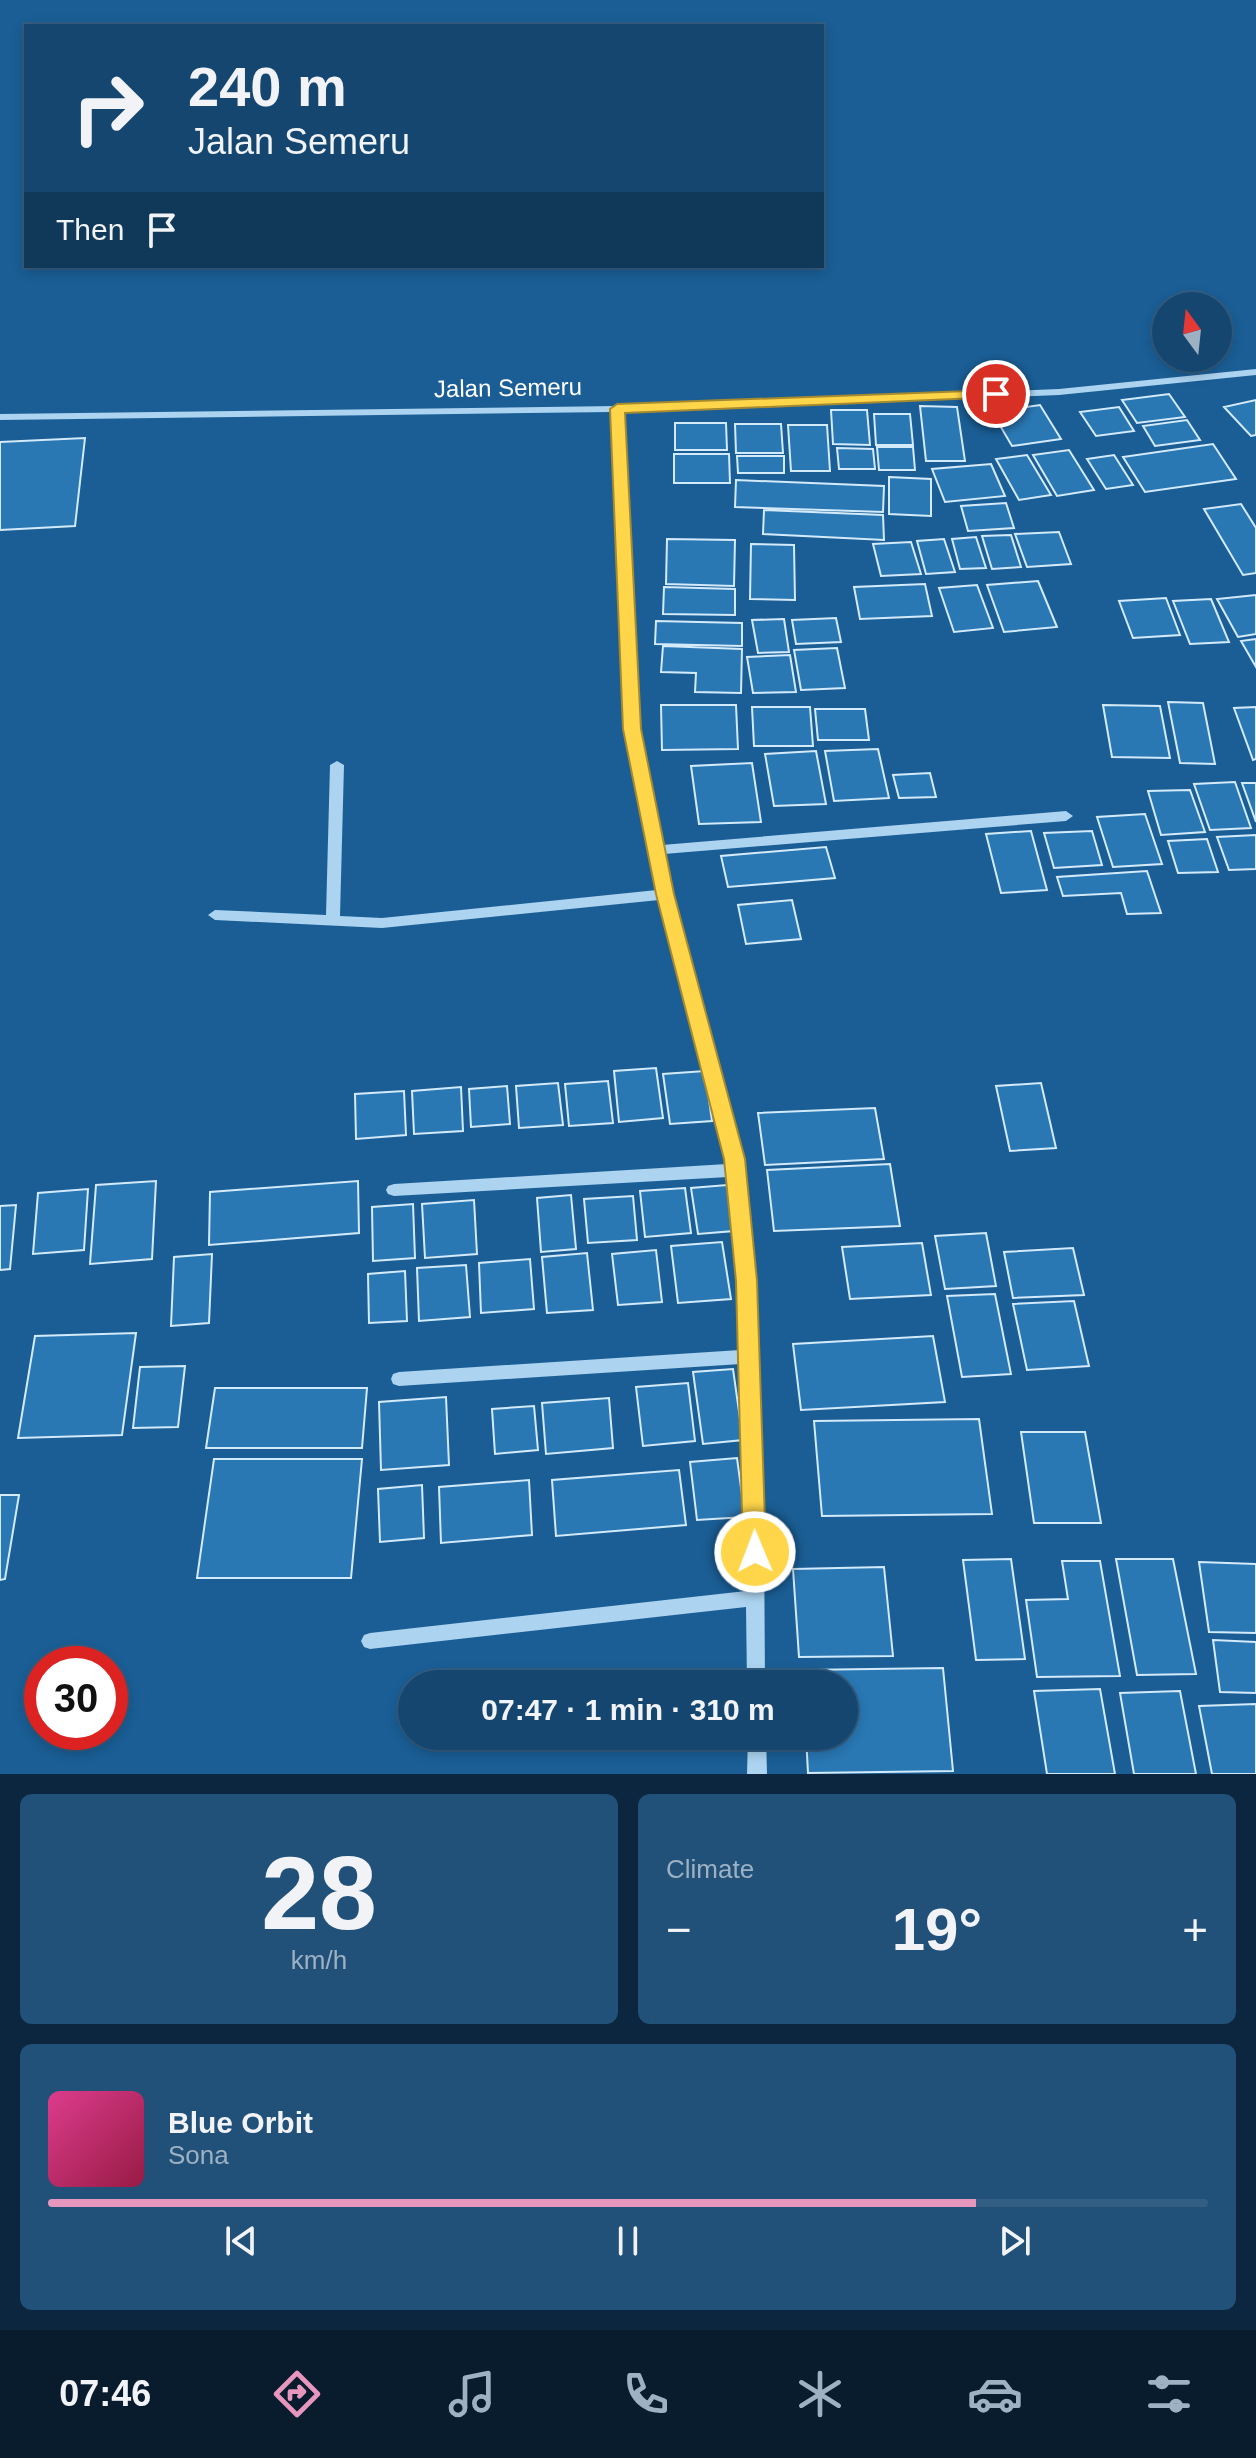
<!DOCTYPE html>
<html lang="en">
<head>
<meta charset="utf-8">
<style>
  :root { --surface:#144670; --page:#215078; --text:#f1f3f6; --muted:#9db1c3; --line:#335e83; --accent:#e797bd }
  body { margin:0; font-family:Arial,sans-serif; background:var(--page); color:var(--text); height:100vh; display:flex; flex-direction:column; font-size:30px; white-space:nowrap }
  * { box-sizing:border-box; margin:0 }
  p { font-size:26px; color:var(--muted) }
  .icon { flex:none; width:44px; height:44px; fill:none; stroke:currentColor; stroke-width:2; stroke-linecap:round; stroke-linejoin:round }
  .map { position:relative; height:1774px; overflow:hidden }
  .details { display:flex; flex-direction:column; gap:20px; padding:20px; background:#0b263e; flex:1 }
  .details>* { flex:none }
  .banner { position:absolute; left:24px; top:24px; width:800px; height:244px; border-radius:0px; box-shadow:0 4px 12px #0003,0 0 0 2px var(--line); background:#144670; color:var(--text); overflow:hidden }
  .needle { width:52px; rotate:345deg }
  .buttons { position:absolute; left:1152px; top:292px; display:grid; gap:16px }
  .buttons a { display:grid; place-items:center; width:80px; height:80px; border-radius:50%; background:var(--surface); box-shadow:0 4px 12px #0003,0 0 0 2px var(--line); font-size:40px }
  .speed { position:absolute; left:24px; top:1646px; display:flex; gap:16px; font-size:40px; font-weight:700; text-align:center }
  .speed>* { display:grid; place-content:center; width:104px; height:104px; border-radius:50%; background:var(--surface); box-shadow:0 4px 12px #0003,0 0 0 2px var(--line); line-height:1 }
  .speed .limit { border:12px solid #d22; background:#fff; color:#111 }
  .pin { position:absolute; display:grid; place-items:center; width:68px; height:68px; color:#fff; margin:-34px; border:4px solid #fff; border-radius:50%; box-shadow:0 2px 8px #0007 }
  .me { position:absolute; width:88px; margin:-44px; rotate:359deg; stroke-linejoin:round; filter:drop-shadow(0 0 6px #0008) }
  .turn { display:flex; align-items:center; gap:28px; height:168px; padding:0 32px; font-size:36px }
  .turn .icon { width:104px; height:104px; stroke-width:2.5 }
  .turn b { display:block; font-size:56px; line-height:68px }
  .then { display:flex; align-items:center; height:76px; padding:0 32px; background:#0003; gap:16px; font-size:30px }
  .big { font-size:60px; font-weight:800; line-height:1.1 }
  .details .widget { flex:1; display:flex; flex-direction:column; justify-content:center; gap:12px; min-width:0; padding:0 28px; border-radius:12px; background:var(--page) }
  .details .dial { align-items:center; gap:0 }
  .dial b { font-size:104px; line-height:1 }
  .song { display:flex; align-items:center; gap:24px }
  .cover { width:96px; height:96px; border-radius:12px; background:linear-gradient(135deg,hsl(330 70% 55%),hsl(340 70% 35%)) }
  .played { height:8px; border-radius:4px; background:linear-gradient(90deg,var(--accent) 80%,var(--line) 80%) }
  .keys { display:flex; justify-content:space-around; direction:ltr }
  .heat { display:flex; justify-content:space-between; align-items:center; font-size:44px; direction:ltr }
  .details .tiles { flex:1; display:grid; gap:20px; grid-template-columns:1fr 1fr }
  .widget:last-child { grid-column:span 2 }
  .trip { position:absolute; left:398px; top:1670px; width:460px; height:80px; border-radius:40px; background:var(--surface); box-shadow:0 4px 12px #0003,0 0 0 2px var(--line); font-weight:800; line-height:80px; text-align:center }
  .tab-bar { display:flex; height:128px; justify-content:space-around; align-items:center; background:#081c2d; color:var(--muted) }
  .tab-bar .icon { width:56px; height:56px }
  .tab-bar .selected { color:var(--accent) }
  .tab-bar b { font-size:36px; color:var(--text) }
  .map>svg:first-child { display:block }
  .building { fill:#2977b3; stroke:#d3eafb; stroke-width:2 }
  .lines { fill:none; stroke-linecap:round; stroke-linejoin:round }
  .minor { fill:#acd3f0; fill-rule:evenodd }
  .route { fill:#ffd54a; stroke:#a68a30; stroke-width:2 }
  .labels { text-anchor:middle; stroke-width:8; stroke-linejoin:round; paint-order:stroke }
  .street-label { font-size:24px; fill:#fff; stroke:#1a5e95 }
</style>
</head>
<body>
<div class="map">
<svg width="1256" height="1774" viewBox="0 0 1256 1774">
  <rect width="100%" height="100%" fill="#1a5e95"/>
  <path class="building" d="M1169,394L1185,417L1137,423L1122,400Z
    M1256,400V435L1251,436L1224,407Z
    M1040,405L1061,439L1012,446L992,412Z
    M920,406L957,407L965,461H926Z
    M1119,407L1134,431L1096,436L1080,412Z
    M831,410H867L870,445L833,444Z
    M874,414H910L913,445H876Z
    M1187,420L1200,440L1155,446L1143,426Z
    M675,423H726L727,450H675Z
    M735,424H781L783,453H736Z
    M788,425H827L830,471H791Z
    M85,438L75,526L0,530V442Z
    M1213,444L1236,479L1145,492L1123,457Z
    M877,447H913L915,470H879Z
    M837,448L873,449L875,469H839Z
    M1069,450L1094,490L1057,496L1033,455Z
    M674,454H729L730,483H674Z
    M1027,455L1051,495L1019,500L996,459Z
    M1114,455L1133,485L1106,489L1087,459Z
    M737,456H784V473H738Z
    M991,464L1005,496L945,502L932,469Z
    M889,477L931,479V516L889,514Z
    M736,480L884,486L883,512L735,507Z
    M1006,503L1014,528L968,531L961,506Z
    M1241,504L1256,528V573L1243,575L1204,509Z
    M764,510L883,515L884,540L763,534Z
    M1059,532L1071,564L1027,567L1015,534Z
    M1011,535L1021,567L992,569L982,536Z
    M976,537L986,568L960,569L952,539Z
    M667,539L735,540L734,586L666,584Z
    M944,539L955,572L926,574L917,541Z
    M911,542L921,574L881,576L873,544Z
    M751,544L794,545L795,600L750,599Z
    M1038,581L1057,627L1004,632L987,585Z
    M925,584L932,616L860,619L854,587Z
    M977,585L993,628L954,632L939,588Z
    M664,587L735,589V615L663,614Z
    M1256,595V634L1238,637L1217,599Z
    M1166,598L1180,635L1133,638L1119,601Z
    M1211,599L1229,642L1190,644L1173,601Z
    M836,618L841,642L796,644L792,620Z
    M784,619L789,652L758,653L752,620Z
    M656,621L742,623V646L655,644Z
    M1256,639V667L1241,641Z
    M663,646L742,649L741,693L695,692L696,673L661,672Z
    M837,648L845,688L801,690L794,650Z
    M790,655L796,692L753,693L747,657Z
    M1168,702L1203,703L1215,764L1180,763Z
    M661,705H736L738,749L662,750Z
    M1103,705L1160,706L1170,758L1112,757Z
    M752,707H810L813,746H754Z
    M1256,707V759L1253,760L1234,708Z
    M815,709H865L869,740H818Z
    M878,749L889,798L834,801L825,751Z
    M816,751L826,804L774,806L765,754Z
    M752,763L761,822L699,824L691,766Z
    M930,773L936,797L899,798L893,775Z
    M1235,782L1251,828L1210,830L1194,784Z
    M1242,783H1256V822Z
    M1190,790L1205,832L1161,835L1148,791Z
    M1145,814L1162,864L1113,867L1097,817Z
    M1031,831L1047,890L1001,893L986,834Z
    M1092,831L1102,865L1054,868L1044,833Z
    M1256,835V869L1229,870L1217,837Z
    M1207,839L1218,872L1178,873L1168,841Z
    M826,847L835,878L728,887L721,856Z
    M1147,871L1161,913L1127,914L1121,893L1063,896L1057,877Z
    M792,900L801,939L746,944L738,905Z
    M656,1068L663,1118L619,1122L614,1071Z
    M705,1071L712,1121L670,1124L663,1074Z
    M608,1081L613,1123L569,1126L565,1084Z
    M558,1083L563,1125L519,1128L516,1086Z
    M1041,1083L1056,1148L1010,1151L996,1086Z
    M507,1086L510,1124L471,1127L469,1089Z
    M461,1087L463,1131L414,1134L412,1091Z
    M404,1091L406,1135L356,1139L355,1094Z
    M875,1108L884,1159L765,1165L758,1113Z
    M890,1164L900,1226L774,1231L767,1170Z
    M156,1181L152,1259L90,1264L96,1185Z
    M358,1181L359,1233L209,1245L210,1192Z
    M727,1185L734,1231L698,1234L691,1188Z
    M685,1188L691,1233L645,1237L640,1191Z
    M88,1189L84,1250L33,1254L38,1193Z
    M571,1195L576,1249L541,1252L537,1198Z
    M633,1196L637,1240L588,1243L584,1199Z
    M474,1200L477,1254L425,1258L422,1204Z
    M413,1204L415,1258L373,1261L372,1207Z
    M16,1205L10,1269L0,1270V1206Z
    M986,1233L996,1286L945,1289L935,1236Z
    M722,1242L731,1299L678,1303L671,1246Z
    M922,1243L931,1295L850,1299L842,1247Z
    M1073,1248L1084,1295L1013,1298L1004,1252Z
    M656,1250L662,1302L618,1305L612,1254Z
    M587,1253L593,1310L547,1313L542,1257Z
    M212,1254L209,1323L171,1326L174,1257Z
    M530,1259L534,1309L481,1313L479,1263Z
    M466,1265L470,1317L419,1321L417,1268Z
    M405,1271L407,1321L369,1323L368,1274Z
    M995,1294L1011,1374L962,1377L947,1296Z
    M1074,1301L1089,1366L1027,1370L1013,1304Z
    M136,1333L122,1435L18,1438L35,1336Z
    M933,1336L945,1402L801,1410L793,1344Z
    M185,1366L178,1427L133,1428L140,1367Z
    M733,1369L743,1440L703,1444L693,1372Z
    M688,1383L695,1441L643,1446L636,1387Z
    M215,1388H367L362,1448H206Z
    M446,1397L449,1465L381,1470L379,1402Z
    M609,1398L613,1448L546,1454L542,1403Z
    M534,1406L538,1450L495,1454L492,1409Z
    M979,1419L992,1514L822,1516L814,1421Z
    M1021,1432H1085L1101,1523H1034Z
    M737,1458L745,1517L697,1520L690,1462Z
    M214,1459H362L351,1578H197Z
    M679,1470L686,1525L556,1536L552,1480Z
    M529,1480L532,1535L441,1543L439,1487Z
    M422,1485L424,1538L380,1542L378,1489Z
    M0,1495H19L5,1579L0,1580Z
    M1011,1559L1025,1659L976,1660L963,1560Z
    M1116,1559H1173L1196,1674L1137,1675Z
    M1062,1561H1100L1120,1676L1037,1677L1026,1600L1068,1599Z
    M1199,1562L1256,1564V1633L1209,1632Z
    M884,1567L893,1656L799,1657L793,1569Z
    M1213,1640L1256,1642V1693L1220,1692Z
    M943,1668L953,1771L808,1773L806,1736H844V1684H802L801,1670Z
    M1100,1689L1115,1774H1047L1034,1691Z
    M1180,1691L1196,1774H1134L1120,1693Z
    M1256,1704V1774H1212L1199,1706Z"/>
  <g class="lines">
    <path class="minor" d="M1256,369V375L1059,395L623,412L639,729L662,845L1066,811L1073,816L1066,821L664,854L672,894L742,1159L754,1281L764,1529L765,1684H747L746,1607L370,1649L364,1647L361,1641L364,1635L370,1633L746,1591L741,1364L399,1386L393,1384L391,1379L393,1374L399,1372L740,1350L738,1281L728,1177L394,1196L388,1194L386,1190L388,1186L394,1184L727,1164L659,900L382,928L215,920L208,915L215,910L326,915L330,765L337,761L344,765L340,916L382,918L657,890L625,729L612,412L0,420V414L617,406L1059,389Z
      M748,1736H766L767,1774H747Z"/>
  </g>
  <path class="route" d="M996,390L1003,394L1001,397L625,413L641,729L674,894L745,1159L757,1281L766,1552L763,1560L755,1563L747,1560L743,1552L736,1281L724,1159L656,894L623,729L610,409L617,404Z"/>
  <g class="labels">
    <g class="street-label">
      <text transform="translate(508 388) rotate(-1)" y="8">Jalan Semeru</text>
    </g>
  </g>
</svg>
<div class="buttons">
<a><svg class="needle" viewBox="-14 -14 28 28"><path d="M0-13l5 13h-10z" fill="#e53935"/><path d="M0 13l5-13h-10z" fill="#9db1c3"/></svg></a>
</div>
<div class="speed"><div class="limit">30</div></div>
<div class="pin" style="left:996px;top:394px;background:#d93025"><svg class="icon" aria-label="arrive" viewBox="0 0 24 24"><path d="M6 21V4h12l-3 4 3 4H6"/></svg></div>
<svg class="me" style="left:755px;top:1552px" viewBox="-20 -20 40 40"><circle r="17" fill="#ffd54a" stroke="#fff" stroke-width="3"/><path d="M0-11L8 9 0 5-8 9z" fill="#fff"/></svg>
<div class="trip">07:47 · 1 min · 310 m</div>
<div class="banner">
<div class="turn"><svg class="icon" aria-label="right" viewBox="0 0 24 24"><path d="M7 20v-9h11M14 6l5 5-5 5"/></svg><div><b>240 m</b>Jalan Semeru</div></div>
<div class="then">Then<svg class="icon" aria-label="arrive" viewBox="0 0 24 24"><path d="M6 21V4h12l-3 4 3 4H6"/></svg></div>
</div>
</div>
<section class="details">
<div class="tiles">
<div class="widget dial"><b>28</b><p>km/h</p></div>
<div class="widget"><p>Climate</p>
<div class="heat"><a>−</a><b class="big">19°</b><a>+</a></div>
</div>
<div class="widget">
<div class="song"><i class="cover"></i><div><b>Blue Orbit</b><p>Sona</p></div></div>
<div class="played"></div>
<div class="keys"><svg class="icon" aria-label="previous" viewBox="0 0 24 24"><path d="M18 5L8 12l10 7zM5 5v14"/></svg><svg class="icon" aria-label="pause" viewBox="0 0 24 24"><path d="M8 5v14M16 5v14"/></svg><svg class="icon" aria-label="next" viewBox="0 0 24 24"><path d="M6 5l10 7-10 7zM19 5v14"/></svg></div>
</div>
</div>
</section>
<nav class="tab-bar">
<b>07:46</b>
<svg class="icon selected" aria-label="directions" viewBox="0 0 24 24"><path d="M12 3l9 9-9 9-9-9zM9 14v-3h6M13 9l2 2-2 2"/></svg>
<svg class="icon" aria-label="music" viewBox="0 0 24 24"><path d="M9 18V5l10-2v13"/><circle cx="6" cy="18" r="3"/><circle cx="16" cy="16" r="3"/></svg>
<svg class="icon" aria-label="phone" viewBox="0 0 24 24"><path d="M5 4h4l2 5-3 2q2 4 5 5l2-3 5 2v4C11 20 4 13 5 4z"/></svg>
<svg class="icon" aria-label="climate" viewBox="0 0 24 24"><path d="M12 3v18M4 7l16 10M4 17L20 7"/></svg>
<svg class="icon" aria-label="car" viewBox="0 0 24 24"><path d="M5 17H2v-5l4-1 3-4h7l3 4 3 1v5h-3M9 17h6M6 11h13"/><circle cx="7" cy="17" r="2"/><circle cx="17" cy="17" r="2"/></svg>
<svg class="icon" aria-label="filters" viewBox="0 0 24 24"><path d="M4 7h16M4 17h16"/><circle cx="9" cy="7" r="2"/><circle cx="15" cy="17" r="2"/></svg>
</nav>
</body>
</html>
